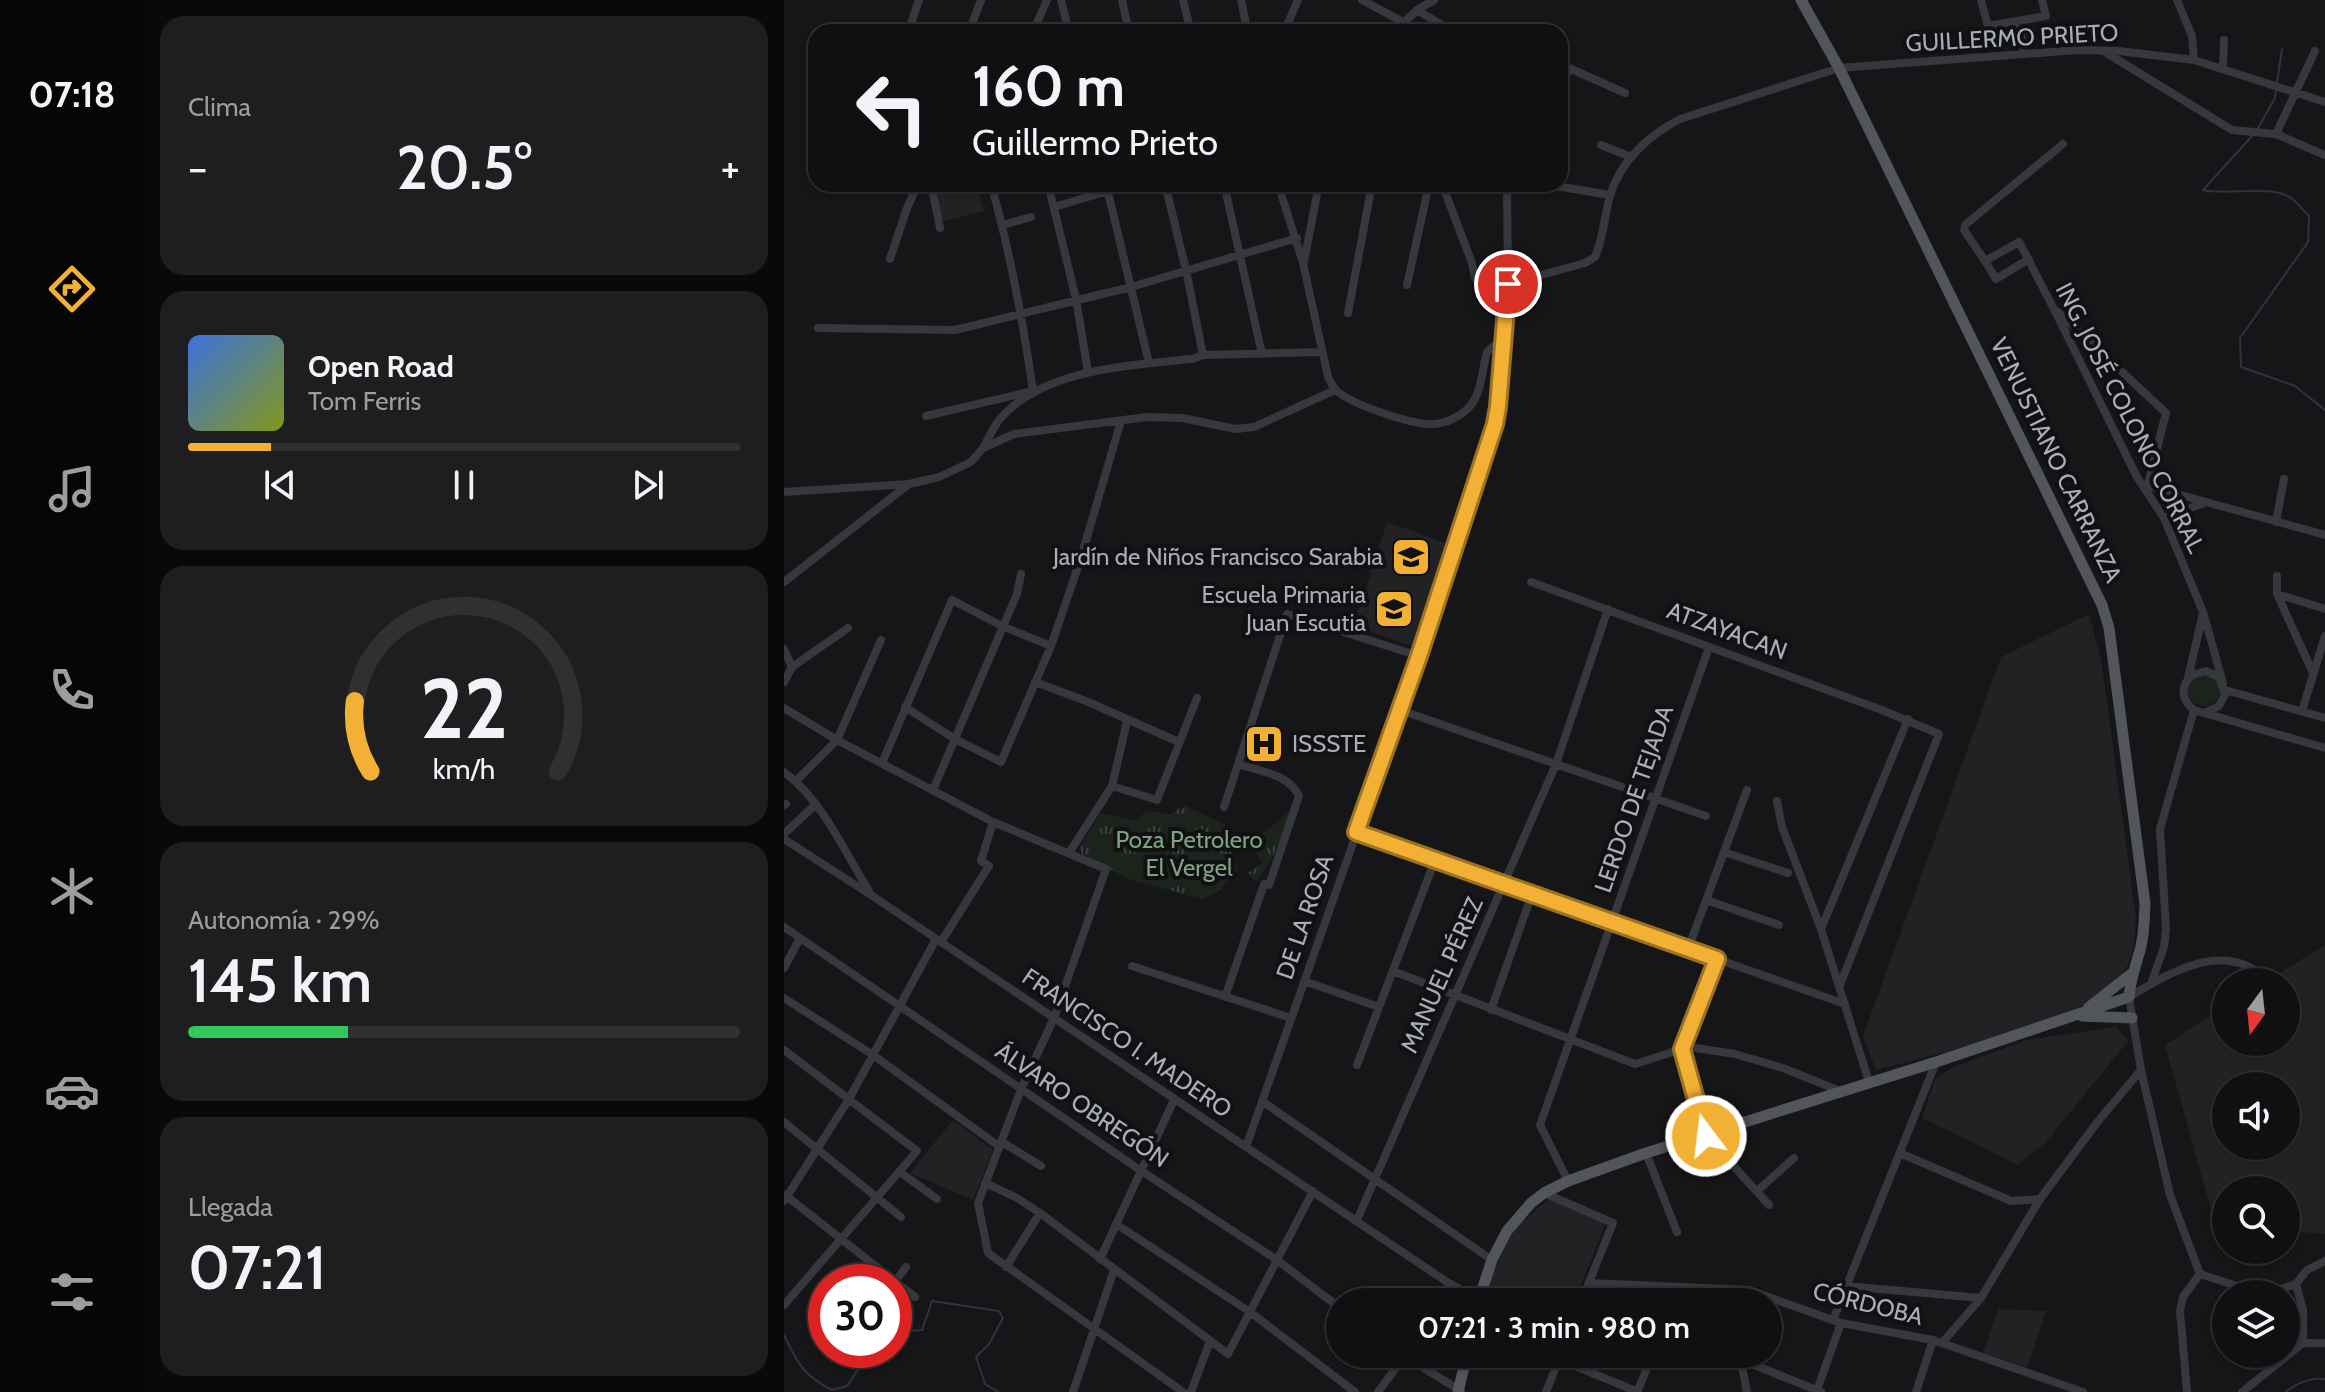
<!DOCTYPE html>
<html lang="es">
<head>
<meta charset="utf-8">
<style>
  :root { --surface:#101012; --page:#1e1e20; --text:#f1f3f6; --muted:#9c9d9f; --line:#303032; --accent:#f2b134 }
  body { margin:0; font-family:Cabin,sans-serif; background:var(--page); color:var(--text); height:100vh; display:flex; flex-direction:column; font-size:30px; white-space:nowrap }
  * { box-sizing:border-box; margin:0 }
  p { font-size:26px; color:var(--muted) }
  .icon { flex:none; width:44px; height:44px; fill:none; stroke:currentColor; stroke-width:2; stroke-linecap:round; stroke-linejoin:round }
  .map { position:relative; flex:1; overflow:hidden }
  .details { display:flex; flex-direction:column; gap:16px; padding:16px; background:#09090a; width:640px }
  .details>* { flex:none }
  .banner { position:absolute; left:24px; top:24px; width:760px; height:168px; border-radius:24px; box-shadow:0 2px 6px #0004,0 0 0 2px var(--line); background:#101012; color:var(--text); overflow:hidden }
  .needle { width:52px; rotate:195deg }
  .tools { position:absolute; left:1428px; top:968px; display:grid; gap:16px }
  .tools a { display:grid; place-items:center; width:88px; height:88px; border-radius:50%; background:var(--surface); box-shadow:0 2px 6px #0004,0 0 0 2px var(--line); font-size:40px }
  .speed { position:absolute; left:24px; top:1264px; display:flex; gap:16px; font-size:40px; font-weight:700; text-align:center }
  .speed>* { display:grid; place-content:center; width:104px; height:104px; border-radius:50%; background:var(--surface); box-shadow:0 2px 6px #0004,0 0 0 2px var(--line); line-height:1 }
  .speed .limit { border:12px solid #d22; background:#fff; color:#111 }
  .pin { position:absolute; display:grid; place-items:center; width:68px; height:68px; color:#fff; margin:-34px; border:4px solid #fff; border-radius:50%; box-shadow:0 2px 8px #0007 }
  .me { position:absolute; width:88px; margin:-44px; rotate:345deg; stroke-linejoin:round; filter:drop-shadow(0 0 6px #0008) }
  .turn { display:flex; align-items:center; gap:28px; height:168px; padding:0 32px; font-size:36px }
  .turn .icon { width:104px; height:104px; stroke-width:2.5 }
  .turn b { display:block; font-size:56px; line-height:68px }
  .big { font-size:60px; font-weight:600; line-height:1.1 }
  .details .widget { flex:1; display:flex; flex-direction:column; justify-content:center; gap:12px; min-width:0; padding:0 28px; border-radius:24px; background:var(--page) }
  .details .dial { align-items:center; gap:0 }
  .dial svg { height:208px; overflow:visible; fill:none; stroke:var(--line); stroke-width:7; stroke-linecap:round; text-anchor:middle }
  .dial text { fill:var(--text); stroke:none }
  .song { display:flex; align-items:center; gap:24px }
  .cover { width:96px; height:96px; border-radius:12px; background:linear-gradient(135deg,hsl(220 70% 55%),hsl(70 70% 35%)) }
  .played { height:8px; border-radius:4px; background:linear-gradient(90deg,var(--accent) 15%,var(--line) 15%) }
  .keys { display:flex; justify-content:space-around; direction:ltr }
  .heat { display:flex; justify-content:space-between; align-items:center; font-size:44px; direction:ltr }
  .charge { height:12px; border-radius:6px; background:linear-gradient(90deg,#34c759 29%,var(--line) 0) }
  .trip { position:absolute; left:542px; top:1288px; width:456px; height:80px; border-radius:40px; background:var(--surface); box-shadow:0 2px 6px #0004,0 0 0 2px var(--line); font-weight:600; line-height:80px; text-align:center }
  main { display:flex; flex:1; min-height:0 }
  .menu { display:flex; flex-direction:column; width:144px; justify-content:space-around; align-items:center; background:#060607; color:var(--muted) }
  .menu .icon { width:56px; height:56px }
  .menu .active { color:var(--accent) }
  .menu b { font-size:36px; color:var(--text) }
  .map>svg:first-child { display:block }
  .built { fill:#222225; fill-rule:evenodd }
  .grass { fill:#1c231d }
  .park { fill:url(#park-tufts) }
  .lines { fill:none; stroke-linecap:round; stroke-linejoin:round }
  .stream { stroke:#2c353c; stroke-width:2 }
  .minor { stroke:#37383d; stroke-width:8 }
  .major { stroke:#53555c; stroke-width:11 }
  .route-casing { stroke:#9d7322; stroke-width:20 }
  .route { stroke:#f2b134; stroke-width:14 }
  .labels { text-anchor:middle; stroke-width:8; stroke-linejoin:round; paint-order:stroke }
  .street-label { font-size:24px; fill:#a8adb8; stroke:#111113 }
  .poi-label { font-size:24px; fill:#a8adb8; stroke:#111113; text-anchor:end }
  .park-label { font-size:24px; fill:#7fa381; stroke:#111113 }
</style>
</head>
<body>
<main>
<nav class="menu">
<b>07:18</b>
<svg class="icon active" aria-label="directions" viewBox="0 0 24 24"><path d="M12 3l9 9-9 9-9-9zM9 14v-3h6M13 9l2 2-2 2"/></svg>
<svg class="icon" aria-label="music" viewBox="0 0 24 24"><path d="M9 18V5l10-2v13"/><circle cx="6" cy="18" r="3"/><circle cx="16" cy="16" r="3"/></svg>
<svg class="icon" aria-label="phone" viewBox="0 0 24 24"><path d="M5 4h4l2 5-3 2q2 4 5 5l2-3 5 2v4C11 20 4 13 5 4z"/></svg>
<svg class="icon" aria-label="climate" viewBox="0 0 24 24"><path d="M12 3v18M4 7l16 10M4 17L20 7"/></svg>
<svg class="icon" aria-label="car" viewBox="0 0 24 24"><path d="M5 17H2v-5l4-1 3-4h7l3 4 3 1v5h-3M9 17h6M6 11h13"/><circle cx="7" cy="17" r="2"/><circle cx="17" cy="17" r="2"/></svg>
<svg class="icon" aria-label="filters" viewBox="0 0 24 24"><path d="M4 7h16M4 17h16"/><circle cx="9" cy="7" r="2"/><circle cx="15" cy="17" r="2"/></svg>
</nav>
<section class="details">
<div class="widget"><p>Clima</p>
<div class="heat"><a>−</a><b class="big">20.5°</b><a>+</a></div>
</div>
<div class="widget">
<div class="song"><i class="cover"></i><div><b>Open Road</b><p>Tom Ferris</p></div></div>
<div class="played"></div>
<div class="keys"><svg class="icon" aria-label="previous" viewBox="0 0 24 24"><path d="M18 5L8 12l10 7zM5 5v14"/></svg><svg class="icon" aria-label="pause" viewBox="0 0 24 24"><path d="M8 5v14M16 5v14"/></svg><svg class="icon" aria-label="next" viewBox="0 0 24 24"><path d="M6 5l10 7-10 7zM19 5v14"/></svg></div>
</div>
<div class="widget dial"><svg viewBox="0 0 100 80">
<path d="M14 69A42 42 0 1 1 86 69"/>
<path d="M14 69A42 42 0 0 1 8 42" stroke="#f2b134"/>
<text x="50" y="56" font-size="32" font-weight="700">22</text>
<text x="50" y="72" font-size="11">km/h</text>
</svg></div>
<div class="widget"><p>Autonomía · 29%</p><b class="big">145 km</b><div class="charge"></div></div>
<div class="widget"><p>Llegada</p><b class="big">07:21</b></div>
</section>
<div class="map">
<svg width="1541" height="1392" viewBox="0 0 1541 1392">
  <defs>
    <pattern id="park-tufts" width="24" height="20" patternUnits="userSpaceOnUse" patternTransform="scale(2)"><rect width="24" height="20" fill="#1c231d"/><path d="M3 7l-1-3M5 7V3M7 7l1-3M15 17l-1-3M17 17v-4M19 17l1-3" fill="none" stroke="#3a403c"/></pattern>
  </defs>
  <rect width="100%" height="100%" fill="#161618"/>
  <path class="built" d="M151,184H193L200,211L156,222L142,186Z
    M603,522L668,545L631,647L570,626Z
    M1305,614L1318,665L1352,918L1350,946L1343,967L1322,989L1273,1023L1092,1070L1079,1036L1217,657Z
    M1541,945V1234L1502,1231V1190H1442V1227H1432L1381,1045L1442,1006V1042H1502V982H1481ZM1442,1086H1502V1146H1442Z
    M1332,1027L1344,1041L1262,1142L1234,1165L1138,1118L1151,1079L1167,1068L1243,1040Z
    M169,1120L209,1150L189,1200L126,1173Z
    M771,1195L824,1218L790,1302H701L707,1276L733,1225Z
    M1214,1309L1262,1311L1243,1368L1199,1353Z"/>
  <path class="grass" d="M1404 690a16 16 0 1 1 32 0a16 16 0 1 1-32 0Z"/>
  <path class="park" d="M402,806L442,825C442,840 450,855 453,872L432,893L418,899L345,879L298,855L296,846L317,813L353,821L362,811L389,814L395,808Z
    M509,809L486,863L472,882L463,874L478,862L466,844Z"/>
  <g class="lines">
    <path class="stream" d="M1493,83L1498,49
      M1473,130L1491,98L1492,89
      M1469,135L1419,190C1444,196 1487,184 1507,198C1514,203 1519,211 1525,216L1524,242L1456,338L1457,367L1511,386L1541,410
      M110,1332L138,1330L148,1301L215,1311L219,1318L205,1344L192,1357L201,1384L214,1392
      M0,1335C13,1363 20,1376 48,1390L63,1386L75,1368L74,1350
      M1502,1392C1512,1383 1528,1377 1541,1379"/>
    <path class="minor" d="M277,0L285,32
      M338,0L345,32
      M399,0L407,32
      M457,0L463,28
      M578,0L621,23
      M1197,0L1204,26L1262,16L1258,0
      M1393,0L1408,36L1410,60
      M633,10L669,32
      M1235,21L1240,53
      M124,32L135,0
      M185,32L197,0
      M249,32L263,0
      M457,32L463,28L503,32
      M500,32L514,0
      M610,32L633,10L650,0
      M1321,52L1448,130L1492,134L1541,155
      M776,67L785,68L841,93
      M1439,68L1440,40
      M776,93L785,68
      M1492,134L1531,51
      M817,145L847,157
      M147,184L156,228
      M264,184L292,299L304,372
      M322,184L365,363
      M381,184L402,270L419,355
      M440,184L478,354
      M494,184L519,263L544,377C547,383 549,388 554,392C570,405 628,425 648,424C662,424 678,416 687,405C698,391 698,369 703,352L711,345L720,346
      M658,184L688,263L691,278L724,284L801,263L811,257C820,237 820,216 826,196C836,161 865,135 896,119L1055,68L1294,50L1335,51L1410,60L1541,102
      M760,184L826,195
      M270,207L324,191
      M219,225L247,217
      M106,259L123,208L134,184
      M1245,259L1212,279L1201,261L1235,242C1247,264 1258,287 1270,309L1353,477L1380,518L1419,612L1439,683
      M1201,261L1180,230L1181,225L1279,144
      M520,262L535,184
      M623,285L645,184
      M1274,312L1382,413L1364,485
      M564,313L588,184
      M34,328L171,330L347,287L513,238
      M142,416L249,391C239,321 226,252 207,184
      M199,448C204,439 209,428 215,420C258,369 346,365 408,359L419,355L538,352
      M1361,485L1541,535
      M0,492L125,484L155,477L187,462L199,448L230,434L363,417L398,418L452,429L470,427L551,390
      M1380,518L1420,503
      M1492,522L1500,479
      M1493,576V594L1529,673
      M0,582L125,484
      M747,582L1098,710L1155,734L1056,985
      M1493,594L1541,609
      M0,649L8,667
      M1404,678L1419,613
      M0,682L8,667L64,628
      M251,682L302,701L395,742
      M1441,690L1541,718
      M121,707L171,739L217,762L267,646L296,561L337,421
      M0,708L53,740L209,822L322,869L270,1018L238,1087L194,1203L204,1253L399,1392
      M616,710L922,816
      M1518,711L1541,636
      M1420,713L1435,706L1441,694L1435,677L1422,671L1408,675C1395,687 1398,700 1410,710L1541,748
      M98,763L168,600L218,626L267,646
      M454,764C475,771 505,774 515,796L485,885
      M0,772C39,801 60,851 85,891
      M12,781L53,740L97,640
      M328,786L373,800L413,698
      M149,790L233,594L237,574
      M993,801L998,827L1037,929L1085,1082
      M0,805L2,804
      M440,807L503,614L635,656
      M572,832L1061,1004
      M0,834L32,804
      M0,839L87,895L663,1282L694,1299
      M940,852L1004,873
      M285,853L328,786L343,721
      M922,900L995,925
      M0,927L356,1170L493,1260L556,1308
      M1037,929L1124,719
      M157,942L205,866L197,861L209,822
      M904,949L963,790
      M933,959L898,1049L922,1136L985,1205
      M348,966L507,1018
      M0,968L16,938
      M609,971L851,1064L898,1049
      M520,981L595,1007
      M1367,984L1380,947L1382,929L1376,829L1410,710
      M441,997L480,884
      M0,998L89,1055L216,1147
      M707,1010L748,894
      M899,1046L951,1054L999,1068L1056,1091
      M0,1050L133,1151L0,1305
      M573,1065L651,860
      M478,1101L708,1260
      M0,1122L117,1217
      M218,1142L257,1166
      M462,1147L635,656L711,424L720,346L724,284L723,184
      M862,1153L893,1232
      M1116,1153L1227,1201L1256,1199
      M116,1172L153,1199
      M784,1181L756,1125L923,653
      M201,1183L233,1198L256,1213L444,1354L529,1191
      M973,1191L1010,1158
      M760,1193L829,1223L797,1302
      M1,1195L131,1297
      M0,1201L65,1099L152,939
      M573,1220L772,764L824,609
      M332,1224L466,1312L571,1392
      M316,1259L390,1100
      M222,1267L256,1213
      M1416,1274L1456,1287L1494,1290L1512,1284L1523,1270L1541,1261
      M111,1282L122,1267
      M805,1283L965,1290L1057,1323L1149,1340L1299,1392
      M1512,1284L1519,1310V1343
      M665,1286L677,1302
      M1062,1286L1197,1298
      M890,1302L896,1288
      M1049,1320L1152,1062
      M1158,1343L1197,1298L1256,1199L1315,1120L1357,1070
      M617,1354L677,1391
      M762,1354L854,1392
      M943,1354L1037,1392
      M956,1357L963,1392
      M1033,1390L1057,1323
      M289,1392L330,1270
      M407,1392L426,1341
      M594,1392L620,1357
      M762,1392L777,1354
      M853,1392L869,1354
      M1132,1392L1149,1340
      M1403,1392L1396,1311L1399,1297L1416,1274L1386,1195L1357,1070L1345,997C1385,973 1437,941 1479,976
      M1458,1392L1519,1343H1541"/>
    <path class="major" d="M1304,1008L1347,974
      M1298,1016L1348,1018
      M694,1302L708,1260L723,1231L747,1203L760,1193L784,1181L862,1153L1152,1062L1345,997C1346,982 1350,972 1354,957C1360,940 1360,922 1361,904L1325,628L1318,605L1055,68L1017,0
      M674,1392L683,1354"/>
  </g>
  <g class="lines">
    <g class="route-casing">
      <path id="route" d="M724,284L714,407L711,424L635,656L572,832L933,959L898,1049L922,1136"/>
    </g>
    <use href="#route" class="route"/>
  </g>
  <defs>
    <g id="school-square" transform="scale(2)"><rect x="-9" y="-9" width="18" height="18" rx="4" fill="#f2b134" stroke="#111113"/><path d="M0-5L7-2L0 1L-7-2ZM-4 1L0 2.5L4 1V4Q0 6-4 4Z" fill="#111"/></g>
    <g id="hospital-square" transform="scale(2)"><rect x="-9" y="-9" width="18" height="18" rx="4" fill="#f2b134" stroke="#111113"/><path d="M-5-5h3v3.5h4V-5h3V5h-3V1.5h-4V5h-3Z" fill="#111"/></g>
  </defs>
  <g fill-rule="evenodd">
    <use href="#school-square" x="627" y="557"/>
    <use href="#school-square" x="610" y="609"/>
    <use href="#hospital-square" x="480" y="744"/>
  </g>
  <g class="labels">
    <g class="street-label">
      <text transform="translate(1228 38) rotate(-3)" y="8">GUILLERMO PRIETO</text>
      <text transform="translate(1346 418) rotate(63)" y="8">ING. JOSÉ COLONO CORRAL</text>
      <text transform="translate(1272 460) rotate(64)" y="8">VENUSTIANO CARRANZA</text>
      <text transform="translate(943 631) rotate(20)" y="8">ATZAYACAN</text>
      <text transform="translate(850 799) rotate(-71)" y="8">LERDO DE TEJADA</text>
      <text transform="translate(521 917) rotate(-71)" y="8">DE LA ROSA</text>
      <text transform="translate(658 975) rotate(-66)" y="8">MANUEL PÉREZ</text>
      <text transform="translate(343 1043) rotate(34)" y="8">FRANCISCO I. MADERO</text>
      <text transform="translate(298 1105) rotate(34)" y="8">ÁLVARO OBREGÓN</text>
      <text transform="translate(1084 1304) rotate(14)" y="8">CÓRDOBA</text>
    </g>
    <g class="poi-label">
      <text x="599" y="565">Jardín de Niños Francisco Sarabia</text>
      <text x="582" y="603">Escuela Primaria<tspan x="582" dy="28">Juan Escutia</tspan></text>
      <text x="508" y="752" text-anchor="start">ISSSTE</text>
    </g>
    <g class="park-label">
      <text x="405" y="848">Poza Petrolero<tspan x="405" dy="28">El Vergel</tspan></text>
    </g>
  </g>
</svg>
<div class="tools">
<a><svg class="needle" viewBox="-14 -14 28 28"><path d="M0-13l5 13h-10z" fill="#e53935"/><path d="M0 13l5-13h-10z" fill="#9c9d9f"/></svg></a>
<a><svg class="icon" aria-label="sound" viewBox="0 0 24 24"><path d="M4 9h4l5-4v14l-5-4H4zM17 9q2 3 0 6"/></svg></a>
<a><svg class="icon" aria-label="search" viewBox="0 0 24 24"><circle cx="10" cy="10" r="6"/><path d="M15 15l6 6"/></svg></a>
<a><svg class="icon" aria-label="layers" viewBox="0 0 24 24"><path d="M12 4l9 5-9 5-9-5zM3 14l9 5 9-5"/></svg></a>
</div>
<div class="speed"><div class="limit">30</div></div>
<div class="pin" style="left:724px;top:284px;background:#d93025"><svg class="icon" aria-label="arrive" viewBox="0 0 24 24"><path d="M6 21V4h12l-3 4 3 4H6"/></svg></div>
<svg class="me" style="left:922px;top:1136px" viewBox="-20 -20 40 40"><circle r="17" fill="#f2b134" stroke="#fff" stroke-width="3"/><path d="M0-11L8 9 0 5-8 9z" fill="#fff"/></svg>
<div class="trip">07:21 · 3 min · 980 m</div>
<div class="banner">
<div class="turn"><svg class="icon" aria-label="left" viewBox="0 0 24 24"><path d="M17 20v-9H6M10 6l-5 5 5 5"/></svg><div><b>160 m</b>Guillermo Prieto</div></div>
</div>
</div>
</main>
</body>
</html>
